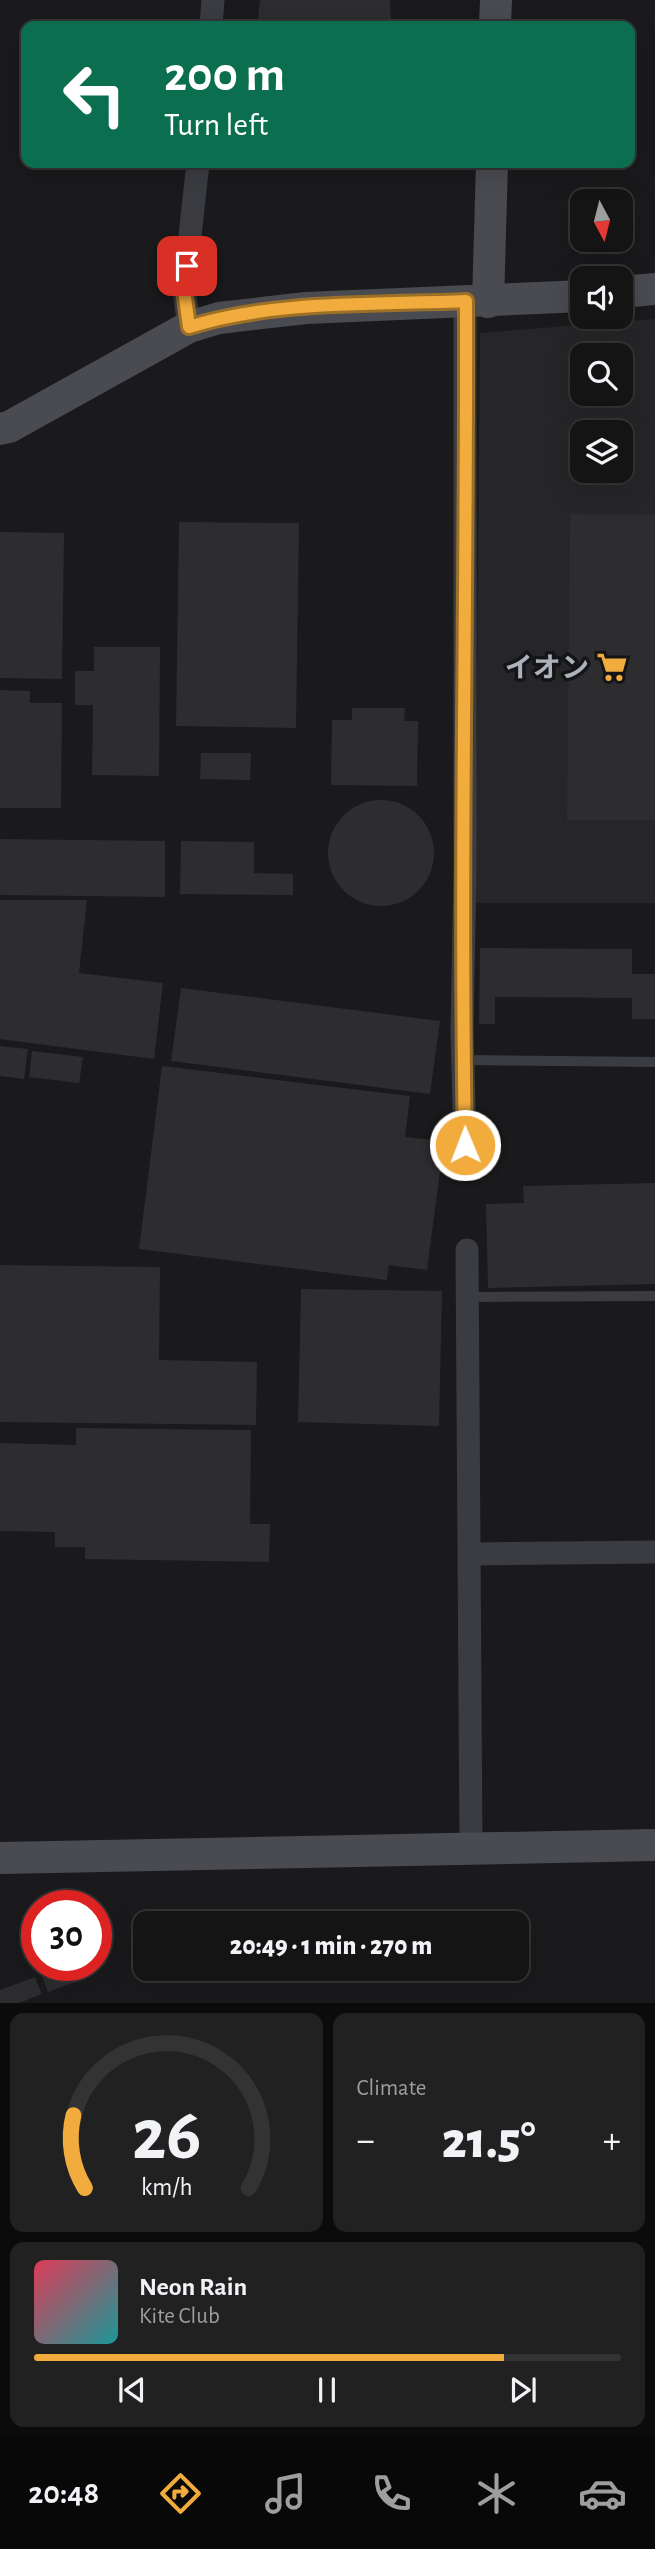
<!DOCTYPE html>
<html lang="en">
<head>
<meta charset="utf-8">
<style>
  :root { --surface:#141415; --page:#212122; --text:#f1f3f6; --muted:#9d9ea0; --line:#333334; --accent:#f1ac3d }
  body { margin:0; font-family:"Alegreya Sans","Noto Sans JP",sans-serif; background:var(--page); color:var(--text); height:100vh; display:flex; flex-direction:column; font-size:26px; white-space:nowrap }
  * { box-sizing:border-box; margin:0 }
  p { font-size:23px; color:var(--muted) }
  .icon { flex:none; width:38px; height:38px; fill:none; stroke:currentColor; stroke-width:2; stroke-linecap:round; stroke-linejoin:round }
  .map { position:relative; height:2003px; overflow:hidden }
  .details { display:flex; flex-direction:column; gap:10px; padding:10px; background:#0b0b0c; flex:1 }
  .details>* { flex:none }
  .guide { position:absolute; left:21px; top:21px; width:614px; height:147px; border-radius:14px; box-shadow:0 7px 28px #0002,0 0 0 2px var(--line); background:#0b6e4f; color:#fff; overflow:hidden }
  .needle { width:46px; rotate:173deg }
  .tools { position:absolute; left:570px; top:189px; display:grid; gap:14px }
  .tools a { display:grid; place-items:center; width:63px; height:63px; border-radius:14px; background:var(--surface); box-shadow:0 7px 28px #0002,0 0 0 2px var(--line); font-size:35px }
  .speed { position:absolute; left:21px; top:1890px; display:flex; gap:14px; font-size:35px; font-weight:700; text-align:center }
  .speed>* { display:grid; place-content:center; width:91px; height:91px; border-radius:50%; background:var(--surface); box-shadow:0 7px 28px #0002,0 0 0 2px var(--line); line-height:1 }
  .speed .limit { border:10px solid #d22; background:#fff; color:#111 }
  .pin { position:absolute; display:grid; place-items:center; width:60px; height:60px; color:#fff; margin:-30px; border-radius:14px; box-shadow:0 4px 10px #0006 }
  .me { position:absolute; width:77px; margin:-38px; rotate:359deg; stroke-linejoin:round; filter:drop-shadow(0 0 5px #0008) }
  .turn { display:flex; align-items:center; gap:24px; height:147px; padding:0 28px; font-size:32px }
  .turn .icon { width:91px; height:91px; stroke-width:2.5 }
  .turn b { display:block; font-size:49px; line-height:60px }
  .big { font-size:52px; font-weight:800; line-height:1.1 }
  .details .widget { flex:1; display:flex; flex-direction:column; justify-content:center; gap:10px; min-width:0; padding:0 24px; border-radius:14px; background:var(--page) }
  .details .dial { align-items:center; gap:0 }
  .dial svg { height:182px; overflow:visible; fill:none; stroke:var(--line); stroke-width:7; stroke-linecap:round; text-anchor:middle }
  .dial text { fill:var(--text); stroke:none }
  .song { display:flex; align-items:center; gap:21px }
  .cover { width:84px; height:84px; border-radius:10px; background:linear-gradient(135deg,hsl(350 70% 55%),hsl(180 70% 35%)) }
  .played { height:7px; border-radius:4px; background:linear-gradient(90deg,var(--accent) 80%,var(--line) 80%) }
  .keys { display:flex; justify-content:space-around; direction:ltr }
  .heat { display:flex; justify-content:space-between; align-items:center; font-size:38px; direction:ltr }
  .details .tiles { flex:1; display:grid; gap:10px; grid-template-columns:1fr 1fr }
  .widget:last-child { grid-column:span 2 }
  .trip { position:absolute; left:133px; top:1911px; width:396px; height:70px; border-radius:14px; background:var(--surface); box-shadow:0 7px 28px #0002,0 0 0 2px var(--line); font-weight:800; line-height:70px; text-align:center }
  .tabs { display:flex; height:112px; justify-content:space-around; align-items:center; background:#080808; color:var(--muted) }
  .tabs .icon { width:49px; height:49px }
  .tabs .on { color:var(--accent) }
  .tabs b { font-size:32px; color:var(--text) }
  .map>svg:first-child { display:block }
  .built { fill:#262629; fill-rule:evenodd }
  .building { fill:#2d2d30 }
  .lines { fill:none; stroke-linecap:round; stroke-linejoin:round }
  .lane { stroke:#3b3c41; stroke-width:10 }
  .street { stroke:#3b3c41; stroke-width:23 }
  .secondary { stroke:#494b51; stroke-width:32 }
  .route-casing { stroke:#9d7028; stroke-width:18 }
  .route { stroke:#f1ac3d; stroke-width:12 }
  .labels { text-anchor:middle; stroke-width:7; stroke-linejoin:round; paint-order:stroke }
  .poi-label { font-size:28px; font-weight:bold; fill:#acb2bb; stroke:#151517; text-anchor:end }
</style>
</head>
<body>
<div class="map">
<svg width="655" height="2003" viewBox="0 0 655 2003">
  <rect width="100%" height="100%" fill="#1a1a1c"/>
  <path class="built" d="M655,319V903H475L480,333ZM583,355H621V394H583ZM583,432H621V471H583Z"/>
  <path class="building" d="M260,0H390L391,26H257Z
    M570,514L655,515V820H567Z
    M179,522L299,523L296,728L176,726Z
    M0,532L64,533L62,679L0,678Z
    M94,647H160L159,776L92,775L93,705H75V671H94Z
    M0,690L30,691V703H62L61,808H0Z
    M352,708H405L404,721H418L417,786L331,785L332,720H352Z
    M201,753H251L250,780L200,779Z
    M328 853a53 53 0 1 1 106 0a53 53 0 1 1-106 0Z
    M0,839L165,841V897L0,895Z
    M181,841L254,842V873L293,874V895L180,894Z
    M0,900H87L79,973L163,983L154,1059L0,1039Z
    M480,948L632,949V974H655V1019H632V998L495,997V1024H479Z
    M181,988L440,1021L430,1094L171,1061Z
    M0,1046L28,1049L24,1079L0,1076Z
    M32,1051L83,1057L79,1083L29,1077Z
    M162,1066L410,1096L405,1137L444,1141L427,1270L389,1265L387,1280L139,1249Z
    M655,1183V1284L488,1288L486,1204L524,1203L523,1186Z
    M0,1265L160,1267L159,1360L257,1362L256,1425L0,1422Z
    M301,1289L442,1291L439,1426L298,1422Z
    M76,1428L251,1430L250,1524H270L269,1562L85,1559V1547H55V1532L0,1531V1443L76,1445Z
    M61,1965H91V1976L48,1992L41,1973Z
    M35,1977L42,1994L19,2003H0V1990Z"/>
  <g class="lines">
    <path class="lane" d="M463,1060L655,1062
      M468,1297L655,1296"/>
    <path class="street" d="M211,26L213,0
      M189,327L184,290L198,163
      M465,1145L462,1030L465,868V301
      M467,1250L471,1847
      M470,1554L655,1552"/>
    <path class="secondary" d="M495,26L496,0
      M621,292L655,289
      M488,302L492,163
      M0,429L9,427L189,327L219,318L306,308L583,296
      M0,1858L655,1845"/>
  </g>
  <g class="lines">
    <g class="route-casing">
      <path id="route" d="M187,266L184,290L189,327C274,300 376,305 466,301C467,582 460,864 465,1145"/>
    </g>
    <use href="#route" class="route"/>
  </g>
  <defs>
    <g id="supermarket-bare" transform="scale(2.415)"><path d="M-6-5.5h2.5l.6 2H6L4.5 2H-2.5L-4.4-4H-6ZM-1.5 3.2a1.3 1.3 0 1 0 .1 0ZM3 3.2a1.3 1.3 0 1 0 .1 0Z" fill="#f1ac3d" stroke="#151517" stroke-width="2.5" paint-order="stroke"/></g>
  </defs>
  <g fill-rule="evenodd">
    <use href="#supermarket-bare" x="612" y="667"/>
  </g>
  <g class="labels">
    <g class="poi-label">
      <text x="589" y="677">イオン</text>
    </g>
  </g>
</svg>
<div class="tools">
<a><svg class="needle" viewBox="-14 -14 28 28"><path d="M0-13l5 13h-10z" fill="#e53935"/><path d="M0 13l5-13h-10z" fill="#9d9ea0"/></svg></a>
<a><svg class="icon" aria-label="sound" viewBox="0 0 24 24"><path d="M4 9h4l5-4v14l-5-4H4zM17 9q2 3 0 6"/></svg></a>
<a><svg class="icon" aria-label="search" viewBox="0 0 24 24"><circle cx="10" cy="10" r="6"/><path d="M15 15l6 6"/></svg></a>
<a><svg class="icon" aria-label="layers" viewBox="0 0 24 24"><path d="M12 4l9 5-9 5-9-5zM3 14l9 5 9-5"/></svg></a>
</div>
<div class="speed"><div class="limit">30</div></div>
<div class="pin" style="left:187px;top:266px;background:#d93025"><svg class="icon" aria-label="arrive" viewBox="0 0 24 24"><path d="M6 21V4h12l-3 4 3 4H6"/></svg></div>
<svg class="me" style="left:465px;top:1145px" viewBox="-20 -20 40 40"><circle r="17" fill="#f1ac3d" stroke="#fff" stroke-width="3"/><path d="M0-11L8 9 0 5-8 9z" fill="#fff"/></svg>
<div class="trip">20:49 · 1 min · 270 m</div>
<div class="guide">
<div class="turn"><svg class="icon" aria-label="left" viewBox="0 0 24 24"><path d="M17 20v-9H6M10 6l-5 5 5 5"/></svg><div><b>200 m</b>Turn left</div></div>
</div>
</div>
<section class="details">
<div class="tiles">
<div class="widget dial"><svg viewBox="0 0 100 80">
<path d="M14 69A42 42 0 1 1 86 69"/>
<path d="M14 69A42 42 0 0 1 9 37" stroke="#f1ac3d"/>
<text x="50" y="56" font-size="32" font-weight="700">26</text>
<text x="50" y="72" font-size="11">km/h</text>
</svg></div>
<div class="widget"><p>Climate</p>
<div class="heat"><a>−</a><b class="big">21.5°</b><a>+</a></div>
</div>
<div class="widget">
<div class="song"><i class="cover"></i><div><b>Neon Rain</b><p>Kite Club</p></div></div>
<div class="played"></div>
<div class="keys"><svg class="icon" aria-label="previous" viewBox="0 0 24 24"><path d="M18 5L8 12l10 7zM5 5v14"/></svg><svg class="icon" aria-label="pause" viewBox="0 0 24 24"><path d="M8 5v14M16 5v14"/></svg><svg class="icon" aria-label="next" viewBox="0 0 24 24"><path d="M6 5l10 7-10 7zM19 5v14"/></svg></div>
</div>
</div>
</section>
<nav class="tabs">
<b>20:48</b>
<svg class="icon on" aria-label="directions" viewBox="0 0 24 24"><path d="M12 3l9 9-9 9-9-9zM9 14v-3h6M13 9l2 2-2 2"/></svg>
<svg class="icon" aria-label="music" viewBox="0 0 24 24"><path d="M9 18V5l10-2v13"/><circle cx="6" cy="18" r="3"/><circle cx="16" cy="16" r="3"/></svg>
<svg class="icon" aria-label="phone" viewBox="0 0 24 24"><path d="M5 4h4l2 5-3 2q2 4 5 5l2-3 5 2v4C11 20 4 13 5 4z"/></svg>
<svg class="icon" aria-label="climate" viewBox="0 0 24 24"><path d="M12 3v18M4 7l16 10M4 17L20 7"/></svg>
<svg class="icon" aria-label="car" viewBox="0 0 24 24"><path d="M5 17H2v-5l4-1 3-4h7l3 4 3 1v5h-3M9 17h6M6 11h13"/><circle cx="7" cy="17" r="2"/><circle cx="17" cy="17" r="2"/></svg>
</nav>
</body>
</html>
